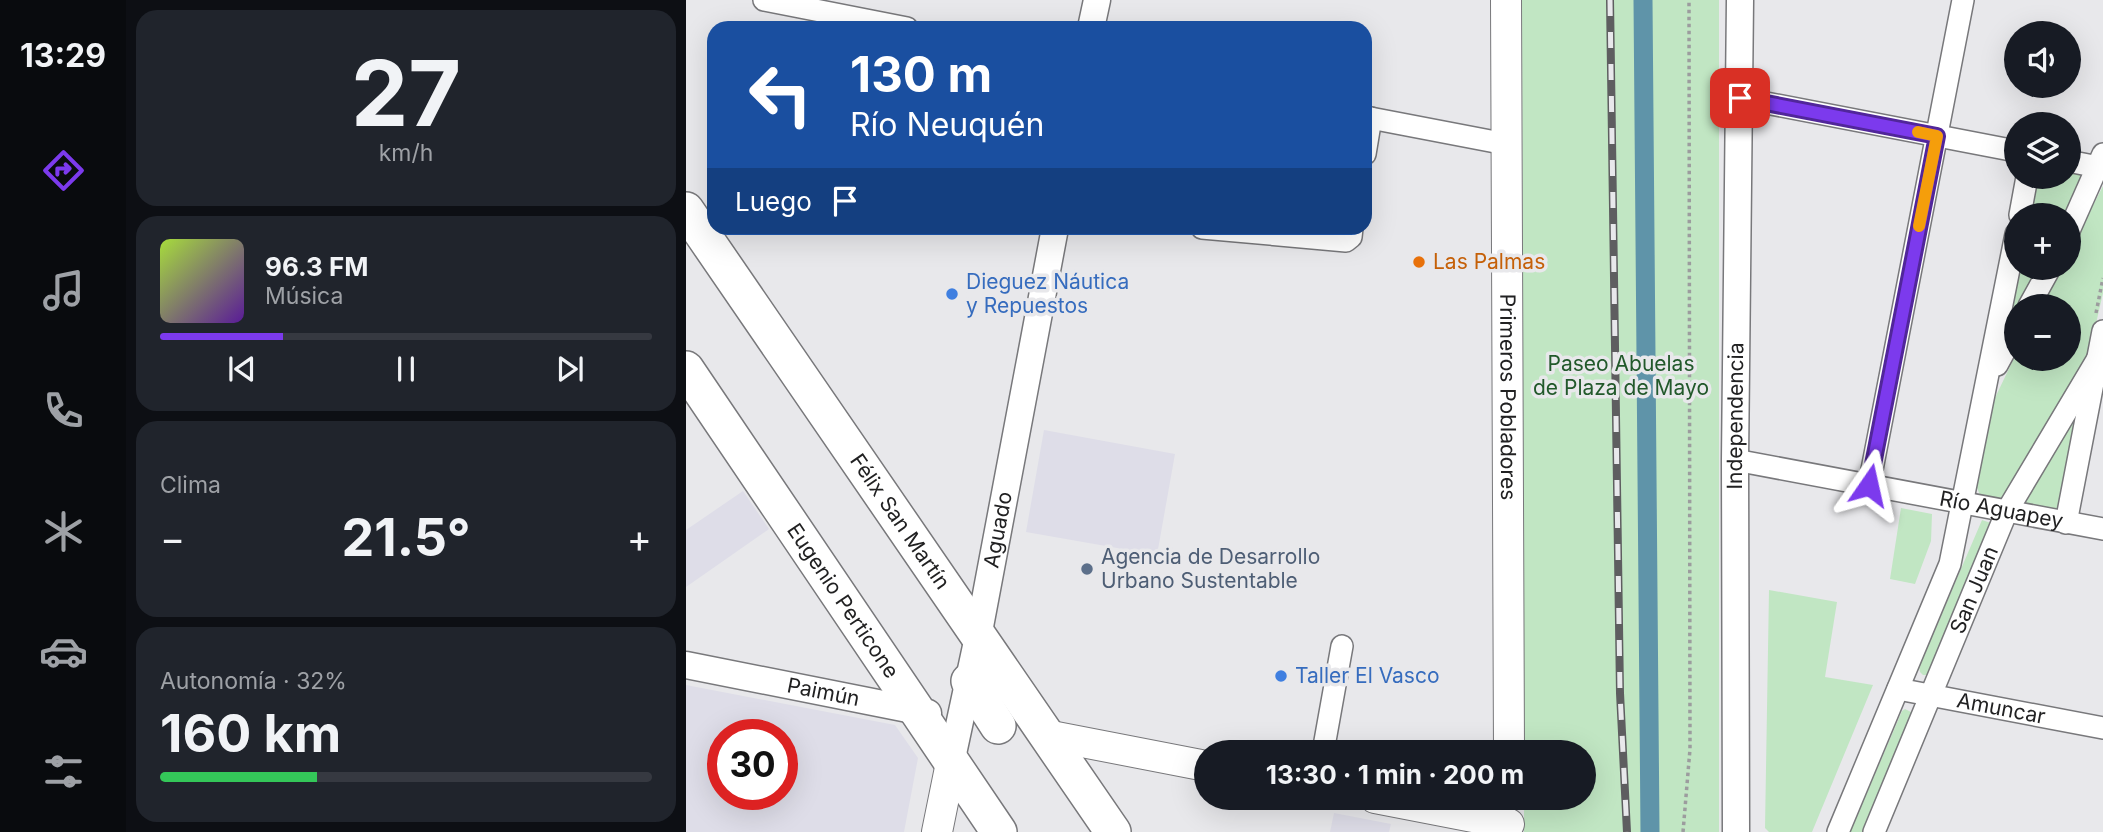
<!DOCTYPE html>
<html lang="es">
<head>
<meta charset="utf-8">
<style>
  :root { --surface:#171b24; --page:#20242c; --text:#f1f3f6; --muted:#9ea1a6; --line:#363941; --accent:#7c3aed }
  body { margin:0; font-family:Inter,sans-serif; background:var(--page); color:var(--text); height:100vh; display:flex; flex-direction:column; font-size:26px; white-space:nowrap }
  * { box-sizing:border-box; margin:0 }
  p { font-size:23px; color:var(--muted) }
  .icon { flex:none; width:38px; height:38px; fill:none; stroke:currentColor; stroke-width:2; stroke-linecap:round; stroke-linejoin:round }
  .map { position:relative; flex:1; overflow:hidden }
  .details { display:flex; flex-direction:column; gap:10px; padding:10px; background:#0d0f14; width:560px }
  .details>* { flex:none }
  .guide { position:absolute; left:21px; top:21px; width:665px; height:214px; border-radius:21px; box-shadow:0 7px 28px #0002; background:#1a4fa0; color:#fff; overflow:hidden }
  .fabs { position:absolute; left:1318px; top:21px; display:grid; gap:14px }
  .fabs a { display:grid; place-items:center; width:77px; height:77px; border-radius:50%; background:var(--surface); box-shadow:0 7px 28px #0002; font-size:35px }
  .speed { position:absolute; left:21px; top:719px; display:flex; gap:14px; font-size:35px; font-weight:700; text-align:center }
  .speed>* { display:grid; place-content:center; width:91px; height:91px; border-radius:50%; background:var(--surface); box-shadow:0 7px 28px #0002; line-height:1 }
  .speed .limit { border:10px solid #d22; background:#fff; color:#111 }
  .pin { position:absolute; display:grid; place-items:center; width:60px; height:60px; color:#fff; margin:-30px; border-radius:14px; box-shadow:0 4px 10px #0006 }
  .me { position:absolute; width:77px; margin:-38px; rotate:11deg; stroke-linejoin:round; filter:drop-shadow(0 0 5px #0008) }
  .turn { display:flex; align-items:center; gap:24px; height:147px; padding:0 28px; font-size:32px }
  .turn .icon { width:91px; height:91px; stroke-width:2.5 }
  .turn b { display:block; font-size:49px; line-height:60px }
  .then { display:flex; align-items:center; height:66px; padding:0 28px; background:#0003; gap:14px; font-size:26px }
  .big { font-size:52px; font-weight:700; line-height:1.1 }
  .details .widget { flex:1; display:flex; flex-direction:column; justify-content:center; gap:10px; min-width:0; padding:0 24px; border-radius:21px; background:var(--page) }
  .details .dial { align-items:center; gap:0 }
  .dial b { font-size:91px; line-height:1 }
  .song { display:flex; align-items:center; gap:21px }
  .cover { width:84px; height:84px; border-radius:10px; background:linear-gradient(135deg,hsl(80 70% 55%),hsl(270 70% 35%)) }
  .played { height:7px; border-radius:4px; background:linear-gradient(90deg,var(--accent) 25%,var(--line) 25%) }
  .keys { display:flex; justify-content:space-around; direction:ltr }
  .heat { display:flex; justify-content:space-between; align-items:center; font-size:38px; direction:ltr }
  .charge { height:10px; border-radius:5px; background:linear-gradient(90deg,#34c759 32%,var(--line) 0) }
  .trip { position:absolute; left:508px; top:740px; width:402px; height:70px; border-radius:35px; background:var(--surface); box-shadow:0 7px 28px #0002; font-weight:700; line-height:70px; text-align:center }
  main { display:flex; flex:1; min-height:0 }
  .menu { display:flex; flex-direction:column; width:126px; justify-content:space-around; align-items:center; background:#090b0e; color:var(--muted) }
  .menu .icon { width:49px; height:49px }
  .menu .on { color:var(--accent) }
  .menu b { font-size:32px; color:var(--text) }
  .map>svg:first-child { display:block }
  .built { fill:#dedde8; fill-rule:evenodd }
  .green { fill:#c1e6c3 }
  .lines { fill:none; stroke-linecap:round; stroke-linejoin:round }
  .canal { stroke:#5f94a9; stroke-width:19 }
  .minor-casing { stroke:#78787b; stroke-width:24 }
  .tertiary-casing { stroke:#78787b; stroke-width:29 }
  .secondary-casing { stroke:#78787b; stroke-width:32 }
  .trunk-casing { stroke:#78787b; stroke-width:38 }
  .path { stroke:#9c9c9e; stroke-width:3.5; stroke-dasharray:3.5 3.5; stroke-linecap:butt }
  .minor { stroke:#fff; stroke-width:21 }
  .tertiary { stroke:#fff; stroke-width:26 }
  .secondary { stroke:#fff; stroke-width:30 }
  .trunk { stroke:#fff; stroke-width:35 }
  .rail-casing { stroke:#5e5e60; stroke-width:8 }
  .rail { stroke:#e8e8eb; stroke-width:5; stroke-dasharray:16; stroke-linecap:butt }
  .route-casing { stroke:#51269a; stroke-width:18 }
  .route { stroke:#7c3aed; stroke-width:12 }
  .slow { stroke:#f59e0b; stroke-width:12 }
  .food-dot { fill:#e8710a; stroke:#e8e8eb; stroke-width:2.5 }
  .shop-dot { fill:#3f7fe0; stroke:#e8e8eb; stroke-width:2.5 }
  .service-dot { fill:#5c6f8a; stroke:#e8e8eb; stroke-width:2.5 }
  .labels { text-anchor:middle; stroke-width:7; stroke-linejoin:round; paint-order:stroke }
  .food-label { font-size:21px; fill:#c56008; stroke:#e8e8eb; text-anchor:start }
  .shop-label { font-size:21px; fill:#366cbe; stroke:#e8e8eb; text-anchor:start }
  .park-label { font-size:21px; fill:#22592b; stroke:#e8e8eb }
  .street-label { font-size:21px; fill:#212122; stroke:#e8e8eb }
  .service-label { font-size:21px; fill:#4e5e75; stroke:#e8e8eb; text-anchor:start }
</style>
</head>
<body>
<main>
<nav class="menu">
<b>13:29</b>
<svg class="icon on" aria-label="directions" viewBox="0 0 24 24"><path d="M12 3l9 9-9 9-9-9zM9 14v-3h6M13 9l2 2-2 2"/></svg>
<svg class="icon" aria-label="music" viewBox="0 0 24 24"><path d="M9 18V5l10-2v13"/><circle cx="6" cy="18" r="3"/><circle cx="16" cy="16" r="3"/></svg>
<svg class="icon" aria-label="phone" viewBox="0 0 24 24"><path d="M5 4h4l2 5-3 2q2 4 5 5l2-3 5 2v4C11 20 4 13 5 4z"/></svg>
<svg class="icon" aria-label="climate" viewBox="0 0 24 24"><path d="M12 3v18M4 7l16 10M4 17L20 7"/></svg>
<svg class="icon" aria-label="car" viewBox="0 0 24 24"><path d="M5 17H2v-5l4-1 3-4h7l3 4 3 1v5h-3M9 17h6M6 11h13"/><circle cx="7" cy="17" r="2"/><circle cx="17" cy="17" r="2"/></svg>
<svg class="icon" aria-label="filters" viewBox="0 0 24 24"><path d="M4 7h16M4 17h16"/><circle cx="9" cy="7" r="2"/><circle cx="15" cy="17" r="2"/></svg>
</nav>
<section class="details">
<div class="widget dial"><b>27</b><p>km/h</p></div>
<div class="widget">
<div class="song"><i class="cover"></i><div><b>96.3 FM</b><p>Música</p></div></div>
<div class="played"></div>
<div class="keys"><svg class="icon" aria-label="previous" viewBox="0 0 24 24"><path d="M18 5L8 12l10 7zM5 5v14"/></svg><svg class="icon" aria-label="pause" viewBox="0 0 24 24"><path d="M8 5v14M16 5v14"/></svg><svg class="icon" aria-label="next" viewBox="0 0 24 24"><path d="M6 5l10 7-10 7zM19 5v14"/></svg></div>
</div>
<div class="widget"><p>Clima</p>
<div class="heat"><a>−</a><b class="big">21.5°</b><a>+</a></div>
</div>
<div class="widget"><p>Autonomía · 32%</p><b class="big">160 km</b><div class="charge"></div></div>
</section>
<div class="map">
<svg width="1417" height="832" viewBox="0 0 1417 832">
  <rect width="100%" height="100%" fill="#e8e8eb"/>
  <path class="built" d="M358,430L489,454L471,555L340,532Z
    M57,491L83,529L0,587V530Z
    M0,685L209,725L232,758L218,832H0ZM37,735H96V794H37Z
    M648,813L705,824L703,832H644Z"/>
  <path class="green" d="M836,0H1033V832H838V798H898V752H838Z
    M1383,172L1398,175L1381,215H1343L1350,177H1382Z
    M1417,186V293L1403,354L1317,497L1311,499L1294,495L1290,485L1307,402L1330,354V359H1382V306H1354L1374,268H1382L1383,252Z
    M1333,268H1353L1323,322Z
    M1392,413L1374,511L1334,503Z
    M1215,508L1246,514L1245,541L1229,584L1204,579Z
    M1296,520L1305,523L1242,675H1237L1234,672L1233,667Z
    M1083,590L1151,602L1139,677L1187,685L1126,832H1083L1079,828Z
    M1219,709L1227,713L1178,832H1164L1216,711Z"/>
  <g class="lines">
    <path class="canal" d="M957,0L964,832"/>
    <g class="minor-casing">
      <g id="minor">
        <path d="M78,0L221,28"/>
        <path d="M1054,98L1330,151"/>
        <path d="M679,117L820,144"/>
        <path d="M679,154L685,118"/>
        <path d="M1382,161L1417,168"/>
        <path d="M1334,215L1341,177"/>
        <path d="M516,228L660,241L665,237L666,228"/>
        <path d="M1382,233L1417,154"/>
        <path d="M1343,306L1364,268"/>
        <path d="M1311,365L1330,330"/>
        <path id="s1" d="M1049,460L1417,529"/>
        <path d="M1183,485L1277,0"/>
        <path d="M1380,523L1417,331"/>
        <path id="s2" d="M1212,689L1417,728"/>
        <path d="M637,752L656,646"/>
        <path d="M1152,832L1264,564L1330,234"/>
        <path id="s3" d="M1188,832L1321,511L1411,360"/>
      </g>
    </g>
    <g class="tertiary-casing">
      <g id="tertiary">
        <path d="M405,28L411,0"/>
        <path id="s4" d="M0,665L242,713"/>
        <path id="s5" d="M265,763L292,637L369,228"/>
        <path id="s6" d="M1050,832L1049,460L1054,0"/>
      </g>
    </g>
    <g class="secondary-casing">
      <g id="secondary">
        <path id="s7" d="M820,0L823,752"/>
        <path d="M360,735L520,766"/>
        <path d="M689,798L823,824"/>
        <path d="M251,832L265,763"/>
      </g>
    </g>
    <g class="trunk-casing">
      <g id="trunk">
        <path id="s8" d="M0,210L427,832"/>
        <path id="s9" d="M0,369L313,832"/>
        <path d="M283,681L312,726"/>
      </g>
    </g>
    <path class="path" d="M1410,313L1417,278
      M842,798V810
      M997,832L1004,749L1003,0"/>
    <use href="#minor" class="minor"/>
    <use href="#tertiary" class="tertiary"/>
    <use href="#secondary" class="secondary"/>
    <use href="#trunk" class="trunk"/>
    <g class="rail-casing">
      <path id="rail" d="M924,0L934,693L941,832"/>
    </g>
    <use href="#rail" class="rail"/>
  </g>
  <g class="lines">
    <g class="route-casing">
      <path id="route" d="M1054,98L1251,136L1183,485"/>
    </g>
    <use href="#route" class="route"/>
    <path class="slow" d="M1232,132L1251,136L1233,226"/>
  </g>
  <circle class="food-dot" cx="733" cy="262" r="7"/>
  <g class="shop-dot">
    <circle cx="266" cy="294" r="7"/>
    <circle cx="595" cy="676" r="7"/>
  </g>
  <circle class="service-dot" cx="401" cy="569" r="7"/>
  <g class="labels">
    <g class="food-label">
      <text x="747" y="269">Las Palmas</text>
    </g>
    <g class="shop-label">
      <text x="280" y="289">Dieguez Náutica<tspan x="280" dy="24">y Repuestos</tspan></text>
      <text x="609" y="683">Taller El Vasco</text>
    </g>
    <g class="park-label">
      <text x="935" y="371">Paseo Abuelas<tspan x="935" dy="24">de Plaza de Mayo</tspan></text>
    </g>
    <g class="street-label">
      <text dy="7" stroke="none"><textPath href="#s7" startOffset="397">Primeros Pobladores</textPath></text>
      <text dy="7" stroke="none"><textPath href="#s6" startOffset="416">Independencia</textPath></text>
      <text dy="7" stroke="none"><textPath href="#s1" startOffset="271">Río Aguapey</textPath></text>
      <text dy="7" stroke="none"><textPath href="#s8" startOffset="378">Félix San Martín</textPath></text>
      <text dy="7" stroke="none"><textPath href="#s5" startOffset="238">Aguado</textPath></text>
      <text dy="7" stroke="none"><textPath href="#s3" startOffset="262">San Juan</textPath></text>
      <text dy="7" stroke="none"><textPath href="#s9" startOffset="280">Eugenio Perticone</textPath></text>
      <text dy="7" stroke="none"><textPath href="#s4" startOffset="140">Paimún</textPath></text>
      <text dy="7" stroke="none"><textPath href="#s2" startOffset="105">Amuncar</textPath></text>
    </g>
    <g class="service-label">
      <text x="415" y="564">Agencia de Desarrollo<tspan x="415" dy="24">Urbano Sustentable</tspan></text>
    </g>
  </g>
</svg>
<div class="fabs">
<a><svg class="icon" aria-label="sound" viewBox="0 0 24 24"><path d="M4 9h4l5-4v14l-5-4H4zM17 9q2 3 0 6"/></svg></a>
<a><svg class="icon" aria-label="layers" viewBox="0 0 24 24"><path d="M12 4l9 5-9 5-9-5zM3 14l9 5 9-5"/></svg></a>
<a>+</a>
<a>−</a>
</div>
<div class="speed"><div class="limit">30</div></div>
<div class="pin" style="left:1054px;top:98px;background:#d93025"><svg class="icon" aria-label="arrive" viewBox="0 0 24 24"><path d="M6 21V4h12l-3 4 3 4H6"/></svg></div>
<svg class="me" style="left:1183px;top:485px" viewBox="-20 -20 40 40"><path d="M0-17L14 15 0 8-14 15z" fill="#7c3aed" stroke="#fff" stroke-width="4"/></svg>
<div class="trip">13:30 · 1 min · 200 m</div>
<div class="guide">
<div class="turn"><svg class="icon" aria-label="left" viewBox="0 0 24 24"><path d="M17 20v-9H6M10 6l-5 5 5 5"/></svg><div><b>130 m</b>Río Neuquén</div></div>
<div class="then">Luego<svg class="icon" aria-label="arrive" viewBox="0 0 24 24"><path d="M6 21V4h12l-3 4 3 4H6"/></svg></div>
</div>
</div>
</main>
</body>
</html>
